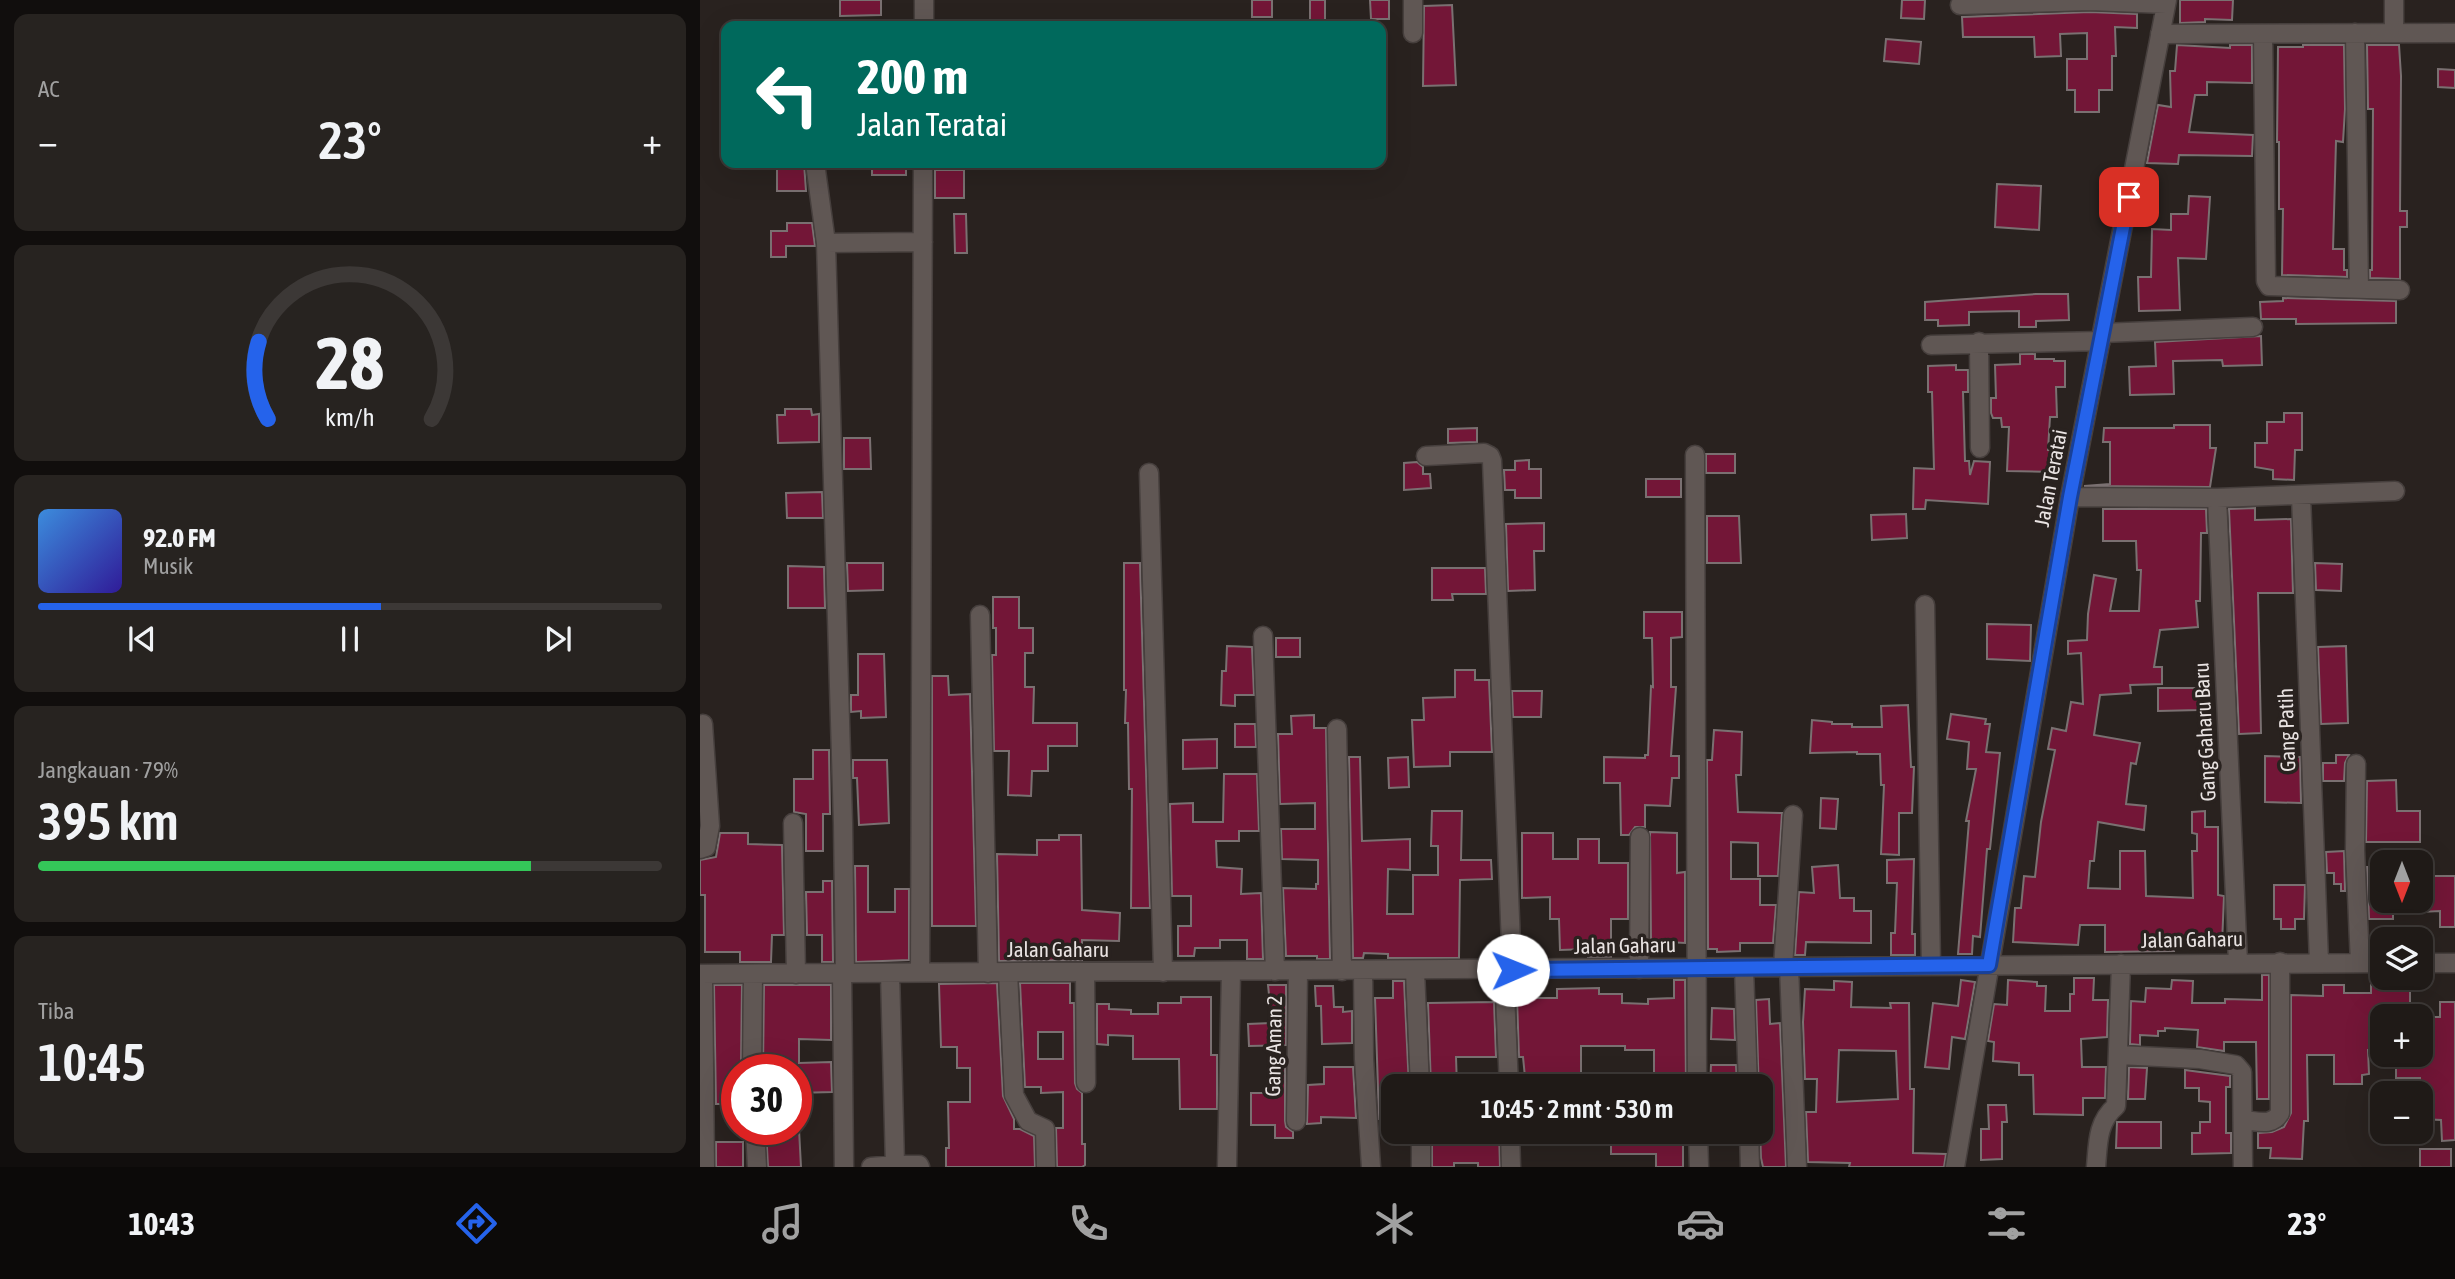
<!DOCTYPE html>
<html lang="id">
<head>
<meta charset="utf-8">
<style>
  :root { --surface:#1f1a17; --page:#272320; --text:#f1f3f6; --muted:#a1a1a1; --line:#3c3836; --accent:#2563eb }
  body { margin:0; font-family:"Asap Condensed",sans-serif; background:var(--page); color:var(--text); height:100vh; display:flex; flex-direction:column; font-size:26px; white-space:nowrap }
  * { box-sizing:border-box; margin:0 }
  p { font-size:23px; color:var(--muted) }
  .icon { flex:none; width:38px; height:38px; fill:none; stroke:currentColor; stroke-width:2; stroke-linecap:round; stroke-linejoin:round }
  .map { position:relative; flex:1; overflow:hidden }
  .drawer { display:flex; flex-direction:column; gap:14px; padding:14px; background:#110e0d; width:700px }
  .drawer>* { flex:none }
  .top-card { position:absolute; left:21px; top:21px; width:665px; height:147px; border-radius:14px; box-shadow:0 7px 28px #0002,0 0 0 2px var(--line); background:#00695c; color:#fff; overflow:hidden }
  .needle { width:46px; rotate:180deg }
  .controls { position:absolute; left:1670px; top:850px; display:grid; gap:14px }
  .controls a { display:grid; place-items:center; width:63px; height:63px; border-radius:14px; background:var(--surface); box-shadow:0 7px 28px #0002,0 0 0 2px var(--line); font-size:35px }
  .speed { position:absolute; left:21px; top:1054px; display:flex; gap:14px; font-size:35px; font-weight:700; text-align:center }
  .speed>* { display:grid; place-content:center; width:91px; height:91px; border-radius:50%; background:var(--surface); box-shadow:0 7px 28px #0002,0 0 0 2px var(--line); line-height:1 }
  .speed .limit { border:10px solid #d22; background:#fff; color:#111 }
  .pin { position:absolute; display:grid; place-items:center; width:60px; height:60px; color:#fff; margin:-30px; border-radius:14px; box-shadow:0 4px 10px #0006 }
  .me { position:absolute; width:77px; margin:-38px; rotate:89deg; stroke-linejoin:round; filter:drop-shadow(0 0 5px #0008) }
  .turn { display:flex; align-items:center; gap:24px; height:147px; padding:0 21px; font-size:32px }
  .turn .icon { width:91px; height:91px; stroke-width:2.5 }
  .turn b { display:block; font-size:49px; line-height:60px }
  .big { font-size:52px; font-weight:600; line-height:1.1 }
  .drawer .tile { flex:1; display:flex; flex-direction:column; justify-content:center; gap:10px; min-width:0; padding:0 24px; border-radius:14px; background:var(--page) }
  .drawer .dial { align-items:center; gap:0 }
  .dial svg { height:182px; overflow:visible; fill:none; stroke:var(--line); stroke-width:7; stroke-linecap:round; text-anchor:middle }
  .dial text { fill:var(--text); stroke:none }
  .song { display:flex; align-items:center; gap:21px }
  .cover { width:84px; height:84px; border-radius:10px; background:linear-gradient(135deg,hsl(210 70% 55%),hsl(250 70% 35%)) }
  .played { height:7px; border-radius:4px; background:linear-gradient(90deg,var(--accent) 55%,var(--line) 55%) }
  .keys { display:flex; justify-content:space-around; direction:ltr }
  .heat { display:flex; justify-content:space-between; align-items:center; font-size:38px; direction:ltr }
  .charge { height:10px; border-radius:5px; background:linear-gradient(90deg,#34c759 79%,var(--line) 0) }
  .trip { position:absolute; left:681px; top:1074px; width:392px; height:70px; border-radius:14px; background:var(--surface); box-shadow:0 7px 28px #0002,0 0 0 2px var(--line); font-weight:600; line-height:70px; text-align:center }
  .tabs { display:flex; height:112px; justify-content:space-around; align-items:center; background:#0c0a09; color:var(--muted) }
  .tabs .icon { width:49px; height:49px }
  .tabs .active { color:var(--accent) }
  .tabs b { font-size:32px; color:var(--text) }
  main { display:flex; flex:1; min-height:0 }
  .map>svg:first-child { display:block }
  .building { fill:#731637; stroke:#7a7071; stroke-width:2; fill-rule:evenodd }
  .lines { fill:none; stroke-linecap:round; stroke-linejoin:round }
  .street-casing { stroke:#463f3d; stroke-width:21 }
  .street { stroke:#605754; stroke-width:18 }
  .route-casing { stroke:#184099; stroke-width:18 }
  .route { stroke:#2563eb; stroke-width:12 }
  .labels { text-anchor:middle; stroke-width:7; stroke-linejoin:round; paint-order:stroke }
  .street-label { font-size:21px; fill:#e9e3e2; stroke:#29221f }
</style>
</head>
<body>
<main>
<section class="drawer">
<div class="tile"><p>AC</p>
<div class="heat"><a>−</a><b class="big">23°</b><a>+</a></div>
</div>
<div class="tile dial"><svg viewBox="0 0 100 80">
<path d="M14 69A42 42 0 1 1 86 69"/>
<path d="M14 69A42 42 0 0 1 10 35" stroke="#2563eb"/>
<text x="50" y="56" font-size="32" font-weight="700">28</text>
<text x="50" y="72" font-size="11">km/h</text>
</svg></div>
<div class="tile">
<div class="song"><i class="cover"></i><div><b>92.0 FM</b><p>Musik</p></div></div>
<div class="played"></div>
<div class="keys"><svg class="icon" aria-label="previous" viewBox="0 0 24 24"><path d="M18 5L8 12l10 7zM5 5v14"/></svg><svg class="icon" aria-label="pause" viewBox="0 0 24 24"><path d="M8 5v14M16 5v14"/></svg><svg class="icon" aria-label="next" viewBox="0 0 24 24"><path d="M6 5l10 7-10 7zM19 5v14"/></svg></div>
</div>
<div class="tile"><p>Jangkauan · 79%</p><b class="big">395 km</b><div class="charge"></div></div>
<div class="tile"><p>Tiba</p><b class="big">10:45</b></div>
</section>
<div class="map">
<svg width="1755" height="1167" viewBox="0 0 1755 1167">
  <rect width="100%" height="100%" fill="#29221f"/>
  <path class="building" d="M140,0H181V15L140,16Z
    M552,0H572V17H552Z
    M610,0H625V24H610Z
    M670,0H689V19H671Z
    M1202,0H1225L1224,19L1201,18Z
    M1480,0H1533L1532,20L1505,19V22L1480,23Z
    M752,5L756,85L723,86L724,6Z
    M1390,12L1437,14V28L1415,27L1416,56H1412V90H1399V112H1375V90H1367V59H1387V33L1360,34L1361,56L1335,57L1334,37H1263L1262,17Z
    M1186,39L1221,42L1219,64L1184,61Z
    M1477,45L1530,48V45H1552V83L1507,82V95H1495L1489,132L1553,135L1552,156L1479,155L1478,164L1447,163L1458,105L1471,107L1470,71H1475Z
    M1603,45H1644L1645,109L1643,142L1636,141L1633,249H1644V270H1647V277L1582,275L1583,209H1579V142H1577L1578,47H1603Z
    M1667,45H1699L1701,76L1700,211H1707V227H1700V279L1670,278V270H1672L1673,109H1668Z
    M1738,69L1755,70V88L1738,87Z
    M77,163H104L106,191H77Z
    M172,163H206V175H172Z
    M235,170H264V198H235Z
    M1297,184L1341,186L1339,230L1295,227Z
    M1489,196L1510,197L1506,259L1478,258L1480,310L1439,311L1438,277H1451L1452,229L1471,230V214H1488Z
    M254,214H266L267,253H255Z
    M87,223H112L115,246H86V257H71V231H87Z
    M1336,294H1368L1369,320L1336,321V327H1319V311L1269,312V325L1238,326V320H1225V302Z
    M1583,298L1696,301V323L1596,324V319H1561L1560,302L1583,301Z
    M1561,336L1562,365L1523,366L1522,360L1473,361L1474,394L1430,395L1429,367L1456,366L1455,342Z
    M1320,354H1335V359H1354V361H1365V387H1356L1357,417H1350L1348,450H1354L1353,472L1307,471L1309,427H1302L1301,418H1293L1291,413V398H1296L1295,365L1320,364Z
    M1256,365V370H1268V392H1263L1265,461H1269L1270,475L1274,461L1290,462L1288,504L1226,500L1225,509H1213L1214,468L1234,469L1232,392H1228V366Z
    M85,409H111L112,415L119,414V442L78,443L77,415H85Z
    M1584,413H1602V450H1595L1594,480L1573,479V470L1555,467V443H1567V422H1584Z
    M1474,425H1510V448H1516L1510,487L1384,486L1410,484V442H1403L1404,428H1474Z
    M777,428V442L748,443V429Z
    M144,438H170L171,469H144Z
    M1006,454H1035V473H1006Z
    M829,460V469H841V498H815V490H805L804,470H815V461Z
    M717,462L723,467V474H730L731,488L704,490V463Z
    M946,479H981V497H946Z
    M122,492L123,518H87L86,493Z
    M1555,508V520L1591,519L1593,593H1558L1561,733L1539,734L1529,509Z
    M1403,509H1506L1507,533H1501L1500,601H1496L1498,627L1460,630L1454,667H1462V684L1430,685L1431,693L1400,695L1394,735L1440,743L1436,764L1431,763L1426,804L1446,806L1444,830L1398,822L1394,861H1390L1388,888L1420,889V851H1445L1446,896L1493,898L1492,851H1497V834L1492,833V812L1505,811V827H1518V895L1524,896L1522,944L1473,942L1474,951L1405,952V925H1380L1378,945L1313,942L1315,908H1321L1324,876L1335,877L1341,822L1355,750L1348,749L1352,728L1366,731L1371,702L1383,704L1381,653L1368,654V641L1387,640L1388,614L1394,575L1416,579L1410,611H1439L1441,570H1437L1436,541H1403Z
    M1206,514L1207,538L1172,540L1171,515Z
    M1007,516H1039L1041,563H1007Z
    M844,523V551H834L835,590L808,591L806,524Z
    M147,563H183V590L148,591Z
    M424,563H440L450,908H431L432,789H429L428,723H425L426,690H424Z
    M1615,563L1642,564L1641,591L1616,590Z
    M88,566L124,567L125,608H88Z
    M732,568H785L786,594H752L753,600H732Z
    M293,597H319V628H333V653H325V687H334L333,723H377V746H348V771H332L331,796L308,795L309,751H294L292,655H296V628H293Z
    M944,612H982V637L971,638V687H976L971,756H979V778H972L970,806L945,805V827H935L929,835H921L920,783H904V757L945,758V755H948L951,686L953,687L952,638H944Z
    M1287,624L1331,625L1330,661L1287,659Z
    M576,638H600V657H576Z
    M527,646L552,647L554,695H535V706L521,705L522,671H526Z
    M1646,646L1648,723L1621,724L1618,647Z
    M158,654H184L186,717L161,718V711L151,712V695H158Z
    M755,670H775V680H789L792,752H750V766L714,767L712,720H724L723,698L755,697Z
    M232,676H248L249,695L270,694L276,926H232Z
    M1458,688H1499V710L1458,711Z
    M812,691H842L841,717H813Z
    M1208,705L1211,767H1214L1212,813H1199V855L1181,854L1184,785H1181L1180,754H1157V752L1110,753L1112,720L1132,722V724H1152V727H1182L1181,706Z
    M1251,714L1286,719L1285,724H1290L1286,752L1300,753L1290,849H1287L1280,937L1273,936L1272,954H1258L1269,821H1266L1276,769H1267L1269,742L1247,739Z
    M614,715V728H626L630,959H617V956H586L583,888L616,889V884H618V860L582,859L581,829H615V803L580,804L578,734H592L591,716Z
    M535,724H555L556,747H535Z
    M1014,730L1042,732L1041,775H1036L1038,812L1082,813L1078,876H1058V843L1031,842V879H1060V905H1076L1073,943H1040V951L1017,952V949H1008L1007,760H1012Z
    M517,739V768L483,769V740Z
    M113,750H129L130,814H123V851H106V814L94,812V779H113Z
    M1636,755H1649L1645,763L1644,781H1623V763H1636Z
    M1565,756L1600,757L1601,803L1565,802Z
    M649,757H660L662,841L710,839V870L688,869L687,914H713V875H738V846H731L732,811H762L761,860H791L792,879L760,880L759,958H688V954L664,953L663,958H653Z
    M708,757L709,787L689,788L688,758Z
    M153,760H187L189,823L159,825L157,778H153Z
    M524,774H557L559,831H539V841H516L517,867L542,869L541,894L561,893L563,959H547V940H520V948H495L494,956H478V926H491V896H472L470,804L493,803V822H523Z
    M1696,780L1697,811H1720V842H1666L1667,781Z
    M1121,798L1138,799L1136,829L1120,828Z
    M950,832L977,833V873L985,872V943L951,941Z
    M20,833H48V844L82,845L84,935H72L71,962H40V952H5V895H0V860L16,857Z
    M822,833H853V859H878V839H899V863H928V919H911V957H888V949L860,950L859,919H850V897L822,898Z
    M359,835H381L382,910L420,913L419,941L382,940V960L299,961L297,854L337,855V840H359Z
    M1644,851L1645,891H1641V884H1634V873H1627L1626,852Z
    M1214,859L1212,934H1215V955H1191V933H1195L1197,883H1187V860Z
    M1138,865L1140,898H1154V911H1171V943L1106,942L1105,955H1095L1099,892L1114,893L1112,867Z
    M155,866H168V912H195V889H209V960L156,962Z
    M1667,867H1676V877H1682V901H1693V919H1669Z
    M1720,876H1755V927H1740V911L1720,912Z
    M123,881H132L133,962H122V935H107L106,892H123Z
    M1574,885H1605L1604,919H1595V929H1581V919H1574Z
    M1562,975H1569V1099H1557L1556,1042H1524V1051L1497,1047L1498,1030L1465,1028V1031H1458V1036L1440,1035V1045L1430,1044L1431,1001L1445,1002L1446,988L1471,989L1472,980L1493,981L1492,1003H1525V999L1562,1000Z
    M1374,978H1394L1393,1000H1408L1407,1037L1381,1039L1382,1067H1406L1405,1098H1383V1115L1334,1114L1333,1075H1319V1063L1293,1061L1294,1042L1288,1041L1294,1004L1307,1005L1308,980L1337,982V986H1346L1345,1011H1370V994H1374Z
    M1696,978H1710V1017H1682V1050H1668L1669,1074L1662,1075V1084H1634V1055H1607L1608,1121H1604L1602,1159L1570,1158L1571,1148H1558V1133L1572,1132L1584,1127L1591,1113V995L1623,996V985H1644V993H1671V985H1696Z
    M974,980H985L986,1087H954V1050H925V1046H881V1073H919V1087H826L823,1057H819L817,998H857V989L899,988V994H922V1003L948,1004V999L974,998Z
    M1261,980L1275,982L1265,1039L1252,1037L1249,1069L1225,1067L1233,1003L1258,1006Z
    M693,981H704L709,1087H693L691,1120L679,1119L675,998H693Z
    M1134,981L1152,982L1151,1007L1191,1008L1190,1003H1209L1210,1089H1214L1213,1153L1246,1154L1244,1167H1149L1150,1163L1108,1162L1106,1112H1116L1117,1079H1105L1103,1022L1105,989L1134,990ZM1139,1050L1196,1051L1198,1099L1137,1102Z
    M297,983L303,1096L314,1119V1129H320L334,1136L335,1167H246V1148H249L248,1102H270V1068H257V1047H241L239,984Z
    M320,983H370V1003H374L375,1083L377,1089L382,1093V1144H385V1165L382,1167H357L356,1128H363V1092L341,1093V1087H325ZM338,1032H363V1059H338Z
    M14,985H42L41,1069H37V1104H16Z
    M64,985H131V1040L99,1039V1063L131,1062L132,1092L96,1093V1069H63Z
    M568,985H586V1045L549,1046L548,1024L572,1023Z
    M615,986H633L634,1007H643V1012L652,1011V1043L622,1044L621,1006H616Z
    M481,997H511V1055H517V1109H480L479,1059H433V1036L408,1035V1045L397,1044V1004H409V1009L431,1010V1014H458V1003H481Z
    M1069,999L1070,1024L1080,1023L1086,1167H1063L1061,1158L1056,1000Z
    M794,1002L796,1057H756L757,1087H731L728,1003Z
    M1740,1002H1755V1140L1742,1141L1741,1120L1720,1119V1078H1696V1060H1713V1055H1720V1017H1740Z
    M1012,1008L1034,1009L1035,1040L1011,1039Z
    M1011,1065H1036L1037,1087H1010Z
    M624,1067H653L656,1118L621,1117V1123L607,1124L608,1085L624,1084Z
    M1429,1067L1447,1068L1445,1099H1428Z
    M575,1068H585V1121L586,1127L593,1132V1138H575V1125H551V1093H575Z
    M1485,1070L1530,1076V1087H1526V1133H1531V1153L1492,1154V1133H1500V1122H1510V1102L1499,1101V1088H1485Z
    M1288,1105H1306L1307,1122H1302V1159L1281,1160V1129H1289Z
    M1417,1122H1461V1148H1416Z
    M66,1129H99L101,1167H68Z
    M732,1132H799L800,1167H778V1163H754V1167H732Z
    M953,1132H983V1167H956V1154H911V1135H953Z
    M16,1142H43V1167H16Z
    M1720,1149H1751V1167H1720Z"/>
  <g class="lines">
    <g class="street-casing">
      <path id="street" d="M713,0V33
        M1694,0V33
        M1260,5L1390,1L1466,4
        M224,26V0
        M1655,33L1659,289
        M1460,34L1755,33
        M1563,34L1566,281L1569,286L1700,290
        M115,163L126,243L143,823L145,974
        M126,243L223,242
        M1402,333L1553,327
        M1279,342L1280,448
        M1231,345L1401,341
        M995,455L997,1087
        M726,456L784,453L790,456L792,461L812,970
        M449,473L463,972
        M1601,496L1619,962
        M1370,497L1517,498L1695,491
        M1517,498L1538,963
        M1225,605L1231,966
        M280,615L288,973
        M563,636L575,971
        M637,729L642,971
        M1656,764L1655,850L1660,963
        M93,823L96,974
        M0,849L6,847L10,826L3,724
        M1720,963H1755
        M1083,967L1093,815
        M1089,967L1097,1167
        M1044,968L1048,1087
        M939,969L940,837
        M804,970L809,1087
        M663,971L664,1059L671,1167
        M715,971L720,1087
        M190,973L195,1165H219L220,1167
        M220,973L223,163
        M308,973L314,1095L328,1121L345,1129L346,1167
        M385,973L386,1083
        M0,974L1682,963
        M3,974L5,1167
        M142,974L144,1167
        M1418,1055L1500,1059L1536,1065L1542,1072L1543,1167
        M52,1069L53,974
        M1543,1120C1557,1121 1572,1127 1580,1113V962
        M596,1121L598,971
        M55,1129L57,1167
        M721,1132V1167
        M810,1132L811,1167
        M998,1132L999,1167
        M1049,1132L1050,1167
        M171,1167L195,1165
        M527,1167L531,972
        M1255,1167L1370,497L1467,0
        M1396,1167C1398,1144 1397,1122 1416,1106L1421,964"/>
    </g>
    <use href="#street" class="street"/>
  </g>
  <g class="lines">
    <g class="route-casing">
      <path id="route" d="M813,970L1289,965L1370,497L1429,197"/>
    </g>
    <use href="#route" class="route"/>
  </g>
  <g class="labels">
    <g class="street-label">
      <text transform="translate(1351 478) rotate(-79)" y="7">Jalan Teratai</text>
      <text transform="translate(1587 730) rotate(-92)" y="7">Gang Patih</text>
      <text transform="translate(1505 732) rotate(-93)" y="7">Gang Gaharu Baru</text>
      <text transform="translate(1492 940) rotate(-1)" y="7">Jalan Gaharu</text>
      <text transform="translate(925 946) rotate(-1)" y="7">Jalan Gaharu</text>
      <text x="358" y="957">Jalan Gaharu</text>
      <text transform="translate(574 1046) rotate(-89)" y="7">Gang Aman 2</text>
    </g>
  </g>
</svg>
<div class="controls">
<a><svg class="needle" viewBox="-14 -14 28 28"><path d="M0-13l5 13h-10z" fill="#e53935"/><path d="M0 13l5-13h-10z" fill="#a1a1a1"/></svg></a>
<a><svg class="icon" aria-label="layers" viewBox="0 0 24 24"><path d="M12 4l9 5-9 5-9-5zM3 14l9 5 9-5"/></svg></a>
<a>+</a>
<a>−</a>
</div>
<div class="speed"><div class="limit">30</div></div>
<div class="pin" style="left:1429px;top:197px;background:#d93025"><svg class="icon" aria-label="arrive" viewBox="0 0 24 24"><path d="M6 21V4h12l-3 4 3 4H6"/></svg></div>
<svg class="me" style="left:813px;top:970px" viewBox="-20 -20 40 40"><circle r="19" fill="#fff"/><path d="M0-13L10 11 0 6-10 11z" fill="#2563eb"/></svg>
<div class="trip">10:45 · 2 mnt · 530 m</div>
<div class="top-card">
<div class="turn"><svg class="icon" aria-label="left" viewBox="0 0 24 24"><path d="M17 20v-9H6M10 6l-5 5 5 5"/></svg><div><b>200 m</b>Jalan Teratai</div></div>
</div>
</div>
</main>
<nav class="tabs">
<b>10:43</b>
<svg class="icon active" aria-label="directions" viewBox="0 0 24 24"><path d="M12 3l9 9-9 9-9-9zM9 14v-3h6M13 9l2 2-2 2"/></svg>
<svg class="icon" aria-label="music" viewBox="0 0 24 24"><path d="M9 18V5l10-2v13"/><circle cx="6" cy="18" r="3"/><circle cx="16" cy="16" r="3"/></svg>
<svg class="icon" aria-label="phone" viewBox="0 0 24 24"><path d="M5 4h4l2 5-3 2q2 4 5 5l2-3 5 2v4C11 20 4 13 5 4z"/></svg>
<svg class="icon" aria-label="climate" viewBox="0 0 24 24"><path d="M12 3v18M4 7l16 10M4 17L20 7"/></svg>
<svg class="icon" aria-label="car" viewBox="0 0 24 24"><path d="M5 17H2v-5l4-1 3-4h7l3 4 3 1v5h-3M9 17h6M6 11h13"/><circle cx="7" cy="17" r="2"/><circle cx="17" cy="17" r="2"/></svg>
<svg class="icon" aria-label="filters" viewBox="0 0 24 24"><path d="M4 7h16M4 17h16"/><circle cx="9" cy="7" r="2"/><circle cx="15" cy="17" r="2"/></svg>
<b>23°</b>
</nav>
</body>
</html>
